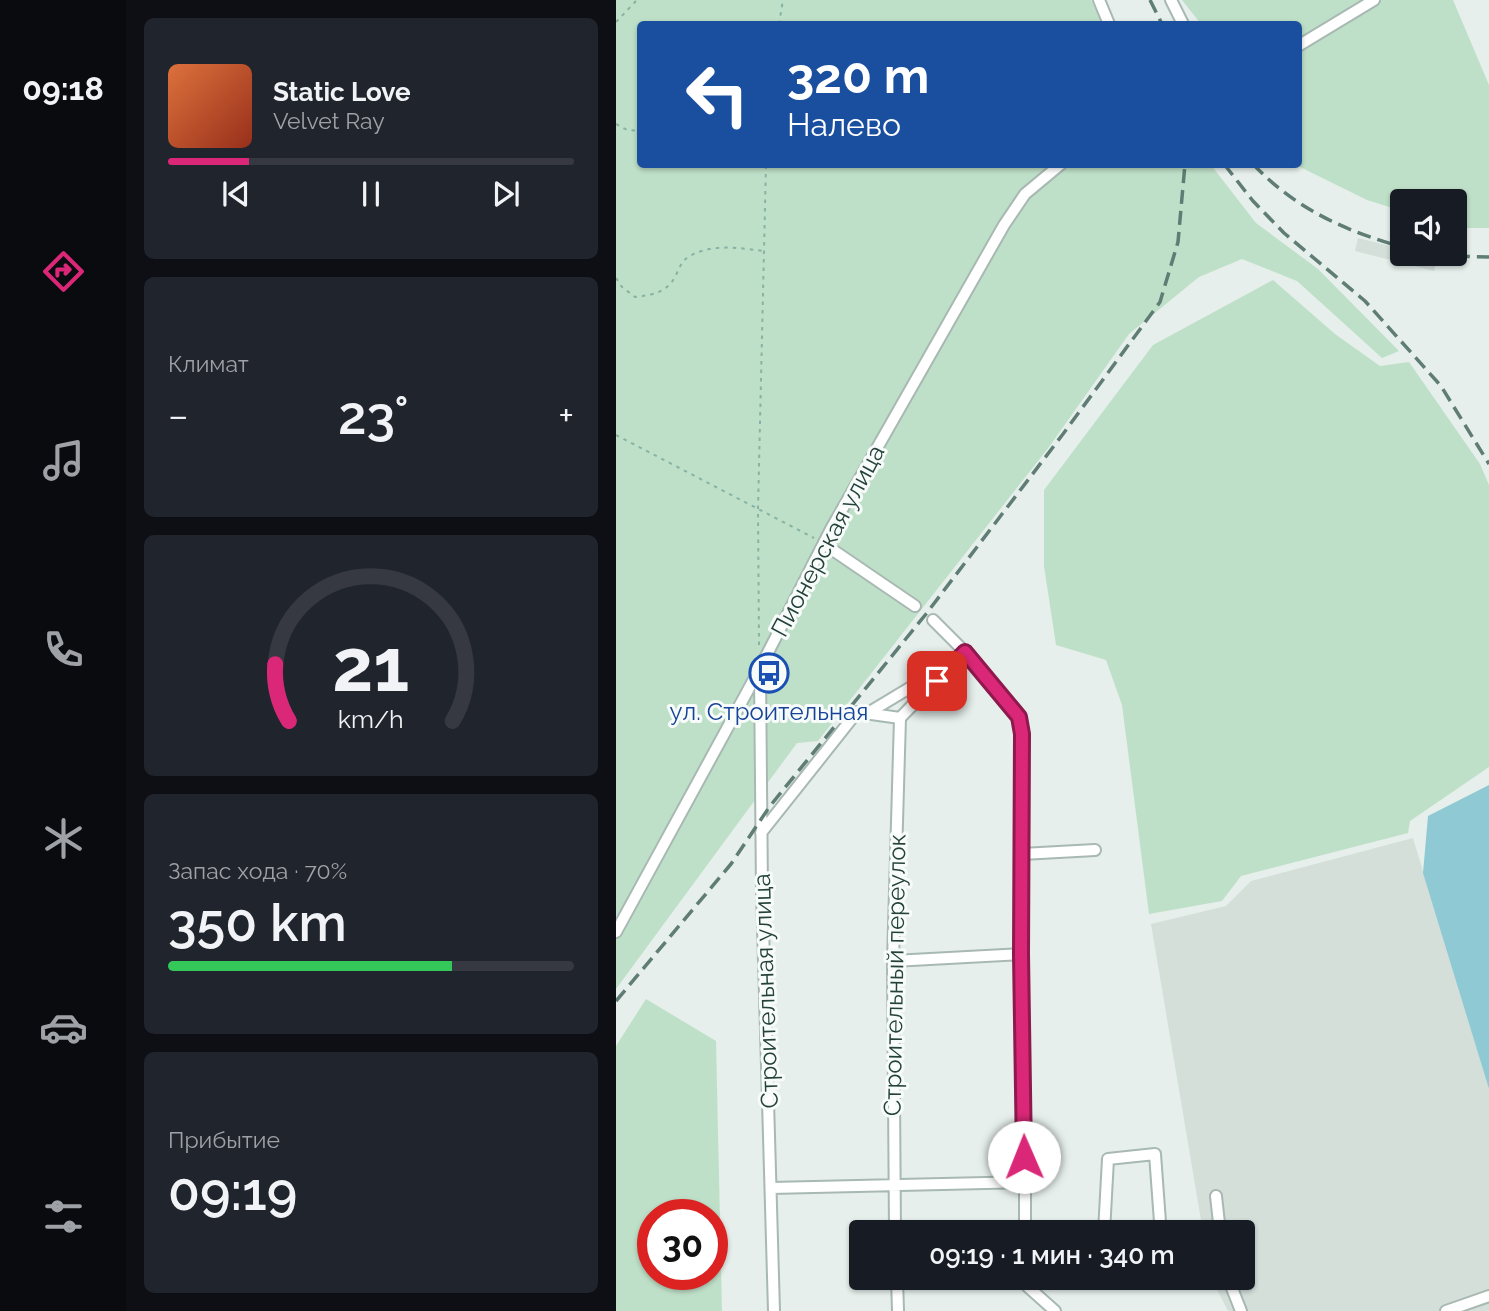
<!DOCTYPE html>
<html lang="ru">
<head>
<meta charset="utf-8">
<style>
  :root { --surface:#171b24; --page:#20242c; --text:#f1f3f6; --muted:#9ea1a6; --line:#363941; --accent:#db2777 }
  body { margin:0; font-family:Raleway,sans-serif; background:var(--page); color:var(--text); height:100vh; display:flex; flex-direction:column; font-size:26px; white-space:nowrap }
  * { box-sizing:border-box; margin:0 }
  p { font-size:23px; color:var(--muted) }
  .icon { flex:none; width:38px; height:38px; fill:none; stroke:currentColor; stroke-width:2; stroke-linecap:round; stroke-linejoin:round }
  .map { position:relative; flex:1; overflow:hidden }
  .details { display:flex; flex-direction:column; gap:18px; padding:18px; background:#0d0f14; width:490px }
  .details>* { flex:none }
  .top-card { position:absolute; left:21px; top:21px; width:665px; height:147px; border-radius:7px; box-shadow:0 2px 5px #0004; background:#1a4fa0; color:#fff; overflow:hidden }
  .tools { position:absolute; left:774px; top:189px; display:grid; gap:14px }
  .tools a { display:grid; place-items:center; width:77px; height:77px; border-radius:7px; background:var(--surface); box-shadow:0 2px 5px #0004; font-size:35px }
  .speed { position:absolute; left:21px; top:1199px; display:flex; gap:14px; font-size:35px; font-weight:700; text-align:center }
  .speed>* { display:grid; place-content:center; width:91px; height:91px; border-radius:50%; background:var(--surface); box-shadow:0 2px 5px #0004; line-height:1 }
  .speed .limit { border:10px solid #d22; background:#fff; color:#111 }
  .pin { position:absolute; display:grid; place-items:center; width:60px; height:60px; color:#fff; margin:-30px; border-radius:14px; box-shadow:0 4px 10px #0006 }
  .me { position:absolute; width:77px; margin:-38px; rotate:359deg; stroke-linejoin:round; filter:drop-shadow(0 0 5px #0008) }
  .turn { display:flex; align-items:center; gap:24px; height:147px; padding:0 35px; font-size:32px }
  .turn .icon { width:91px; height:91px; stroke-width:2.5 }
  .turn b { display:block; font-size:49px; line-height:60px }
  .big { font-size:52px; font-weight:600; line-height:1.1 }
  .details .tile { flex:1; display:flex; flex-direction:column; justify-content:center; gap:10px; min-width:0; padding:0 24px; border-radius:10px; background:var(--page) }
  .details .dial { align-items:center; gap:0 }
  .dial svg { height:182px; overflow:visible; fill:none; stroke:var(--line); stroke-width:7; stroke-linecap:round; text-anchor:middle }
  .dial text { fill:var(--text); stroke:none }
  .song { display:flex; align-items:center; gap:21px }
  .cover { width:84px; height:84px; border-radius:10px; background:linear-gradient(135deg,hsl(20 70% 55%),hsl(10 70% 35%)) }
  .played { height:7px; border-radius:4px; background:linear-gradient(90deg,var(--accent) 20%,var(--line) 20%) }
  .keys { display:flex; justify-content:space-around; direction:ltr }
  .heat { display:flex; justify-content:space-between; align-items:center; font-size:38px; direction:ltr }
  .charge { height:10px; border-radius:5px; background:linear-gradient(90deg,#34c759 70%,var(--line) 0) }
  .trip { position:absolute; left:233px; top:1220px; width:406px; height:70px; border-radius:7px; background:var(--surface); box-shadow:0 2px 5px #0004; font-weight:600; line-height:70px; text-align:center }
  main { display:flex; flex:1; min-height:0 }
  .tab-bar { display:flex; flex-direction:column; width:126px; justify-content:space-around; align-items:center; background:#090b0e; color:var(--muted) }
  .tab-bar .icon { width:49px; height:49px }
  .tab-bar .selected { color:var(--accent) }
  .tab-bar b { font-size:32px; color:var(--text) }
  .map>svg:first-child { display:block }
  .built { fill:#d4dfda }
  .green { fill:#bfe0c8; fill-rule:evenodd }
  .water { fill:#8ec9d4 }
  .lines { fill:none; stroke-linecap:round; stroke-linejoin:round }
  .minor-casing { stroke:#a8b8b2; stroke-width:14 }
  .path { stroke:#86b3a5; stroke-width:2; stroke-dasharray:3.5 5; stroke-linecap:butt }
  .minor { stroke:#fff; stroke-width:10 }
  .rail { stroke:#5f7d75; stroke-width:3.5; stroke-dasharray:14 7; stroke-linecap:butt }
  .route-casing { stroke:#8e194d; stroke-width:18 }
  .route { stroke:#db2777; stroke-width:12 }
  .labels { text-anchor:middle; stroke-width:6; stroke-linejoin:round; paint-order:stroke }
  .street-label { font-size:24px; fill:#24423a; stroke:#f7fbf9 }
  .transit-label { font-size:24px; fill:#164399; stroke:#f7fbf9 }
</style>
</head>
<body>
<main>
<nav class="tab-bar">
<b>09:18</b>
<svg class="icon selected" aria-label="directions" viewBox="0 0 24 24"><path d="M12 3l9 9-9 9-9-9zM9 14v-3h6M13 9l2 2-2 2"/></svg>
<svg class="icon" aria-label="music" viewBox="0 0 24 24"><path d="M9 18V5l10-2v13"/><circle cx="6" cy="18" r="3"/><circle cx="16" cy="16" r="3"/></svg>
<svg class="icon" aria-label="phone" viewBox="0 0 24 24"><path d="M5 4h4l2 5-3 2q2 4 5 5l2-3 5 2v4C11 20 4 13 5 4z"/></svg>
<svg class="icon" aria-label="climate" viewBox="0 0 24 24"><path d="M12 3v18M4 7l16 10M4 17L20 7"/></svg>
<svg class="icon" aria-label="car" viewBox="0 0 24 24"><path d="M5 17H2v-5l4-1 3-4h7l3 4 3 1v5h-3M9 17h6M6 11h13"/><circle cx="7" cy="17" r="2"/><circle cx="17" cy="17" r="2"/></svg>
<svg class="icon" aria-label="filters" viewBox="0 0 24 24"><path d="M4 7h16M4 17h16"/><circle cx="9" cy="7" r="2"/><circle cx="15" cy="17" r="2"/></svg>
</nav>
<section class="details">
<div class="tile">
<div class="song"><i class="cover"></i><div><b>Static Love</b><p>Velvet Ray</p></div></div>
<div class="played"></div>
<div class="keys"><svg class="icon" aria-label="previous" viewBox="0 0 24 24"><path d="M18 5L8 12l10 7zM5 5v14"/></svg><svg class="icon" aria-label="pause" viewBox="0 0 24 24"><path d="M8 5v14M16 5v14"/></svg><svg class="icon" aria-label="next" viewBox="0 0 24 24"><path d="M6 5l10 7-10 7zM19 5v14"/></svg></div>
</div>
<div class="tile"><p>Климат</p>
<div class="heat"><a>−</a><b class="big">23°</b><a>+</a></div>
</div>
<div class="tile dial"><svg viewBox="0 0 100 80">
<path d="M14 69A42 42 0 1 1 86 69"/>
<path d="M14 69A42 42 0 0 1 8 44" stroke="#db2777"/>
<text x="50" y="56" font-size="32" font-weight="700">21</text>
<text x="50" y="72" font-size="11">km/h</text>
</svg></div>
<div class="tile"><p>Запас хода · 70%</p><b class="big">350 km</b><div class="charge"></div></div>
<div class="tile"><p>Прибытие</p><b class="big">09:19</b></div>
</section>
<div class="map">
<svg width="873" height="1311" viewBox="0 0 873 1311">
  <rect width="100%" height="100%" fill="#e6efeb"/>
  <path class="built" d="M742,238L786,249V254H803L821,259L818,271L739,251Z
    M797,838L873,1089V1311H612L595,1278H626V1232H587L535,924L610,906L635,881Z"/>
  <path class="green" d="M0,0H475L486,24H24V164L595,165L640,223L702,269L783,351L766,358L681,281L626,259L583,277L513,334L433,447L202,741L181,743L0,989Z
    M566,0H837L873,85V228H838V201H786V211L751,200L684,167L682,164V24H585Z
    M657,280L719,334L764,366L793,362L864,464L873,485V767L794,821L792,833L625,876L606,901L533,914L506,705L490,660L440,645L428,566V490L537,345Z
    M30,999L100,1041L106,1311H0V1046ZM37,1214H96V1274H37Z"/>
  <path class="water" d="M873,785V1089L807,873L812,816Z"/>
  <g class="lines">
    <g class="minor-casing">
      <path id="minor" d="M483,0L493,24
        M555,0L567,24
        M682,46L758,0
        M208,544L299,606
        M317,620L358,661L403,717L406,734L405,954L409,1182
        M144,673L146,891L158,1311
        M252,713L345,657
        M284,718L331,670
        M145,833L241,712L284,718
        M406,854L479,850
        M0,932L143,670L215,529L388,225L409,194L445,164
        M277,961L405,954
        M155,1188L409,1182V1232
        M600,1196L604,1232
        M279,1232L277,961L284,718
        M488,1232L492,1159L539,1154L544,1222
        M281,1278L282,1311
        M410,1278L411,1286L439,1311
        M612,1278L625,1311
        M830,1311L873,1296"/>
    </g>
    <path class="path" d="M0,22L21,0
      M163,24L167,0
      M0,124L11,130L24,131
      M0,278L6,287L19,297C37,295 52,292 60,275C63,268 66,261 72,257C95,243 124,248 148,251
      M0,435L198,538
      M143,645L142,509L150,164"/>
    <use href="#minor" class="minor"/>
    <path class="rail" d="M534,0L546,24
      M608,164L637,201L668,233L749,301L825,386L873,464
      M637,164C678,208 729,231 786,247
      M819,254L834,256L873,257
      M0,1001L115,864L154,806L310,614L447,434L544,302L562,242L569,164"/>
  </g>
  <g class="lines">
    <g class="route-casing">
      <path id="route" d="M321,681L349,652L403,717L406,734L405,954L408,1157"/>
    </g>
    <use href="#route" class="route"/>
  </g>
  <defs>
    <g id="bus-ring" transform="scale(2.0125)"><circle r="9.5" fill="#f7fbf9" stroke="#1a4fb4" stroke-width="1.5"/><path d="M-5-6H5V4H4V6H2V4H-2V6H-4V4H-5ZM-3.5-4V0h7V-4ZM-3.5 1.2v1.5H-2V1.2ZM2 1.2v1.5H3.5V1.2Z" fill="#1a4fb4"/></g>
  </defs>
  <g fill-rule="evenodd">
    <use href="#bus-ring" x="153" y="673"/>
  </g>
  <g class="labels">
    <g class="street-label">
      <text transform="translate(212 541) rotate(-62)" y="8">Пионерская улица</text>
      <text transform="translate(279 975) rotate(-89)" y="8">Строительный переулок</text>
      <text transform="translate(150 991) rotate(-92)" y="8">Строительная улица</text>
    </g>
    <g class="transit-label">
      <text x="153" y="720">ул. Строительная</text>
    </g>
  </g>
</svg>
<div class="tools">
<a><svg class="icon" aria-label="sound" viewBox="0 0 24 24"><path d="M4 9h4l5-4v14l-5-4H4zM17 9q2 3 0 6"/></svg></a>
</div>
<div class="speed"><div class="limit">30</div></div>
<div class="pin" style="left:321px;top:681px;background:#d93025"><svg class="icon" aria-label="arrive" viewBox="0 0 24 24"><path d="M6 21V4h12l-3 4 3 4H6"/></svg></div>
<svg class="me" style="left:408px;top:1157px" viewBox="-20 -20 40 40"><circle r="19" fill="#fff"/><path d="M0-13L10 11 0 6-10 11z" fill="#db2777"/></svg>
<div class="trip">09:19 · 1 мин · 340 m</div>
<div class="top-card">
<div class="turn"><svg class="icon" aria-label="left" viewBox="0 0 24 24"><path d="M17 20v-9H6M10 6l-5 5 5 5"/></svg><div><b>320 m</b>Налево</div></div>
</div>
</div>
</main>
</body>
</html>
